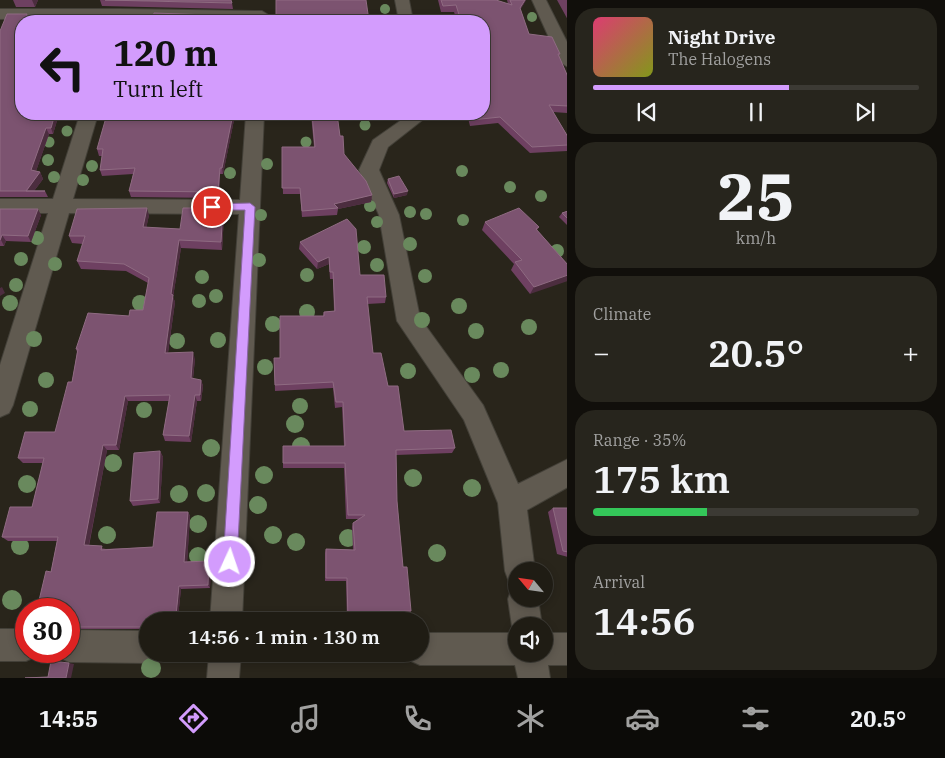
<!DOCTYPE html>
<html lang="en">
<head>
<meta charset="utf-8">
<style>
  :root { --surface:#1f1c14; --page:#27251d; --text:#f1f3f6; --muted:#a1a1a0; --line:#3c3a34; --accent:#d39cfd }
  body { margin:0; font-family:"IBM Plex Serif",serif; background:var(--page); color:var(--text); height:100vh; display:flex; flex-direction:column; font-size:19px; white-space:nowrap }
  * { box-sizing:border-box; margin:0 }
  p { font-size:16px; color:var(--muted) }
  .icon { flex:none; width:28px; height:28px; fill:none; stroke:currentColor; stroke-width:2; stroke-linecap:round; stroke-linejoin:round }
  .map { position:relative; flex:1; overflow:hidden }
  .details { display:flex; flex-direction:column; gap:8px; padding:8px; background:#110f0b; width:378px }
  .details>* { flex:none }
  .guide { position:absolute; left:15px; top:15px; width:475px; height:105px; border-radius:20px; box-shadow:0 2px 8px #0003,0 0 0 1px var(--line); background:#d39cfd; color:#111; overflow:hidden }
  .needle { width:32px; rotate:299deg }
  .tools { position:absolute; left:508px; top:562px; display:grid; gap:10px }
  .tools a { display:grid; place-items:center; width:45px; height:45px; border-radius:50%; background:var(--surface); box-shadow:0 2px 8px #0003,0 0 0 1px var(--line); font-size:25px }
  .speed { position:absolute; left:15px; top:598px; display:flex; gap:10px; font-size:25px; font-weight:700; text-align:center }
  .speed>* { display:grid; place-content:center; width:65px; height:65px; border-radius:50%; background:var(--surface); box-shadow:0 2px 8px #0003,0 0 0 1px var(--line); line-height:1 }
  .speed .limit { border:8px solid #d22; background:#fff; color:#111 }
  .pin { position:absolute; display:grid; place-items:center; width:42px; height:42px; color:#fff; margin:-21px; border:2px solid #fff; border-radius:50%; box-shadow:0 1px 5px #0007 }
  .me { position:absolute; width:55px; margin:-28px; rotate:3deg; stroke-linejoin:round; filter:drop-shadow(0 0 4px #0008) }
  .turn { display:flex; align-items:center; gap:18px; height:105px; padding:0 15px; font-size:22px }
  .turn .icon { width:65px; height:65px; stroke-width:2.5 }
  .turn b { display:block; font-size:35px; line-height:42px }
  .big { font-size:38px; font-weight:600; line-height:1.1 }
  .details .tile { flex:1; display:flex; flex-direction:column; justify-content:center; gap:8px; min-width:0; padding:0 18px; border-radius:20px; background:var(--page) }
  .details .dial { align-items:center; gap:0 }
  .dial b { font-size:65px; line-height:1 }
  .song { display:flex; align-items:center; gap:15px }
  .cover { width:60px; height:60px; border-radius:8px; background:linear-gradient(135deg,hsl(340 70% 55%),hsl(70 70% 35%)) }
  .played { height:5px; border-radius:2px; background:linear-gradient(90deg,var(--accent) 60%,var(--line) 60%) }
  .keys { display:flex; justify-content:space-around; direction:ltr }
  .heat { display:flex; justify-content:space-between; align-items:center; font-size:28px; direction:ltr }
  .charge { height:8px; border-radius:4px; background:linear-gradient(90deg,#34c759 35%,var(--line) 0) }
  .trip { position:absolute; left:139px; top:612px; width:290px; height:50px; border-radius:25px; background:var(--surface); box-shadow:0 2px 8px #0003,0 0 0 1px var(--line); font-weight:600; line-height:50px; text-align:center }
  .menu { display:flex; height:80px; justify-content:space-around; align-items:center; background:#0c0b08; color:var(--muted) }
  .menu .icon { width:35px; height:35px }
  .menu .current { color:var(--accent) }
  .menu b { font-size:22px; color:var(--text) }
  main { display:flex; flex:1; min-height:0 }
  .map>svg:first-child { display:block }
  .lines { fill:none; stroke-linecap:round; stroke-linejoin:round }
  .minor-casing { stroke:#434038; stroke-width:2 }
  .minor { fill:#605a50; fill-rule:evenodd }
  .tree { fill:#69895d }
  .wall { fill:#6e4061 }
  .shaded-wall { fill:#4c2d3f }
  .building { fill:#7c5370; stroke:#8f6b82 }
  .route { fill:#d39cfd; stroke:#8965a4 }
</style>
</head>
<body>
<main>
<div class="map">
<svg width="568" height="678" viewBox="0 0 568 678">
  <rect width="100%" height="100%" fill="#29251b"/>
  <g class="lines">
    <g class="minor-casing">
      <path id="minor" d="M395,0H409L413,21H399Z
        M532,0H546L568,44V67L560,62Z
        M0,9H121L262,11L270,16L262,21L121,17L0,19Z
        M80,114H98L73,199L240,200L246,114H264L242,621H210L239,214L69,213L13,405L9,413L0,417V365L48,213H0V199H53Z
        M410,114H430L388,147L379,170L399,215L420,318L483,405L518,484L568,459V487L527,510L535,571H516V584L509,582L505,571L498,503L464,420L397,321L379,215L359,170L373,140Z
        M516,586V599H538L542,626H516V654H544V633H568V665H548L550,678H518L515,665H420L409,660L406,654H420V633H513L508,599L512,588Z
        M0,629H26V651H39L37,656L26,661H0Z
        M69,630L148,631V654H161L159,658L148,663L69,662L58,657L55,651H69Z
        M209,654H241L239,678H207Z"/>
    </g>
    <use href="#minor" class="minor"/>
  </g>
  <g class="tree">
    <circle cx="385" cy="9" r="5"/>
    <circle cx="532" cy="17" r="5"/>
    <circle cx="365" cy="125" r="5.5"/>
    <circle cx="67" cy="131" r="5.5"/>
    <circle cx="49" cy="142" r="5.5"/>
    <circle cx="306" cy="142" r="5.5"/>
    <circle cx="48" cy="160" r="6"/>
    <circle cx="267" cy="164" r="6"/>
    <circle cx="92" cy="166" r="6"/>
    <circle cx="462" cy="171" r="6"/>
    <circle cx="230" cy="173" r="6"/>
    <circle cx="54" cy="177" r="6"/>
    <circle cx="83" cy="180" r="6"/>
    <circle cx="510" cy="187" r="6"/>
    <circle cx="541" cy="196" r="6"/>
    <circle cx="215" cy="198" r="6"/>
    <circle cx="370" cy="206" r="6"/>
    <circle cx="410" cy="212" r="6"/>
    <circle cx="426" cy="214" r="6"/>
    <circle cx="261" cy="215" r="6"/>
    <circle cx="463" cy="220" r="6"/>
    <circle cx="377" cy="222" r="6"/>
    <circle cx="37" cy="238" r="7"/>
    <circle cx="410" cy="244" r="7"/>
    <circle cx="364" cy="247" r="7"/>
    <circle cx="557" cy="251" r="7"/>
    <circle cx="21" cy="259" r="7"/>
    <circle cx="259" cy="260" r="7"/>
    <circle cx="55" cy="264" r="7"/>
    <circle cx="377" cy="265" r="7"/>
    <circle cx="307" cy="275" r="7"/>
    <circle cx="425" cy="276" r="7"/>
    <circle cx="202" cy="277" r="7"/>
    <circle cx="16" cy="285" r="7"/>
    <circle cx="216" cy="296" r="7"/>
    <circle cx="199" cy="301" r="7"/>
    <circle cx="10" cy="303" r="8"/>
    <circle cx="140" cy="303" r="8"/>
    <circle cx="459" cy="306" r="8"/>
    <circle cx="307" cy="312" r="8"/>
    <circle cx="422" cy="320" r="8"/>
    <circle cx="273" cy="324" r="8"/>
    <circle cx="529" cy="327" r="8"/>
    <circle cx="476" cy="331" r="8"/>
    <circle cx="34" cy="339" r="8"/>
    <circle cx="218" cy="340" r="8"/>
    <circle cx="177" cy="341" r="8"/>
    <circle cx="265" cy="367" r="8"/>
    <circle cx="501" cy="370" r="8"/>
    <circle cx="408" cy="371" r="8"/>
    <circle cx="472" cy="375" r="8"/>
    <circle cx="46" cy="380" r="8"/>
    <circle cx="300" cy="406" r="8"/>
    <circle cx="30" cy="409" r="8"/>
    <circle cx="144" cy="410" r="8"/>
    <circle cx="295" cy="424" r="9"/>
    <circle cx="301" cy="446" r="9"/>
    <circle cx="211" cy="448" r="9"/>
    <circle cx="113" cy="463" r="9"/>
    <circle cx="264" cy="475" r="9"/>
    <circle cx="413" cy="478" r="9"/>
    <circle cx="27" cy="484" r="9"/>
    <circle cx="472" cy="488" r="9"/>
    <circle cx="206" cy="493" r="9"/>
    <circle cx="179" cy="494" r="9"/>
    <circle cx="258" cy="505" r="9"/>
    <circle cx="198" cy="524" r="9"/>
    <circle cx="107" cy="535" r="9"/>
    <circle cx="273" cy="535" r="9"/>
    <circle cx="348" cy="538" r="9"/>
    <circle cx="296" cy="542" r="9"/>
    <circle cx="20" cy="546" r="9"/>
    <circle cx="437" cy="553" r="9"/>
    <circle cx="198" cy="556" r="9"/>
    <circle cx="12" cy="600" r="10"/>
    <circle cx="151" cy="668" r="10"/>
  </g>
  <path class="wall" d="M13,0H38L35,7H16Z
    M100,0L232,3L233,9L102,6Z
    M438,0H496L508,4L507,0H526L520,10L529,34L560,54L559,56L568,77V113L553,112L568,137V151L530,153L498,123L470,126L467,114H484V21H457L454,12H441Z
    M557,0H568V20Z
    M27,14L28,18L57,17V19L103,18V21H21V114H59L53,134H49L36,171L40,172L43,179L34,191H45L48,197H0V31Z
    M194,114L234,120L223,174H220L219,198L131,197L129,191L133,174L102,176L100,170L102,156H99L97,149Z
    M311,114H337L340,136L344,154L372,195L371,202L338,209L337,215L302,217L300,194H283L282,147H314Z
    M388,179L407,195L394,198L387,183Z
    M223,208L224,216L222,250L181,248L173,297L175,302L168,353L195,359L193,379L201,380L203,386L201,401H197L191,442L165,441L163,435L169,401H128L119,450H107L89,546L106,549L153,547L188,512L190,516L187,562L211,564L210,588L181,589L178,617H154L147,629H69V609L51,572L57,541H8L2,537L32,507L43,463H23L18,458L55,432L72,382L77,352L76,349L129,316L143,310L148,283L126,271L81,269L77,261L83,244L72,243L69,236L149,215L146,228L180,229Z
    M0,209L41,215L31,242L6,241L4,246H0Z
    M568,211V226L559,217L562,213Z
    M485,222L539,227L537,230L568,265L530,294L511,270L514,264L482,230Z
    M300,242L360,275L386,297L385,303L367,304L373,353L388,386L404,431L455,448L452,453L396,455L397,501L403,567L411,611L408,613H380L381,621H347L346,581H325V553L326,549L353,550L352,527L353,523L359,519H346L344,468H283V446H344L342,407L335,408L333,388L275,391L274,358H280L323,316L324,312L334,311L333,279H330L329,264L317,269L299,249Z
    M160,451L163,457L160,503L133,506L130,501Z
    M553,508H568V557L557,554L548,512Z"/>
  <path class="shaded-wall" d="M32,0H38L35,7Z
    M525,0H526L518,14L520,8Z
    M55,114H59L53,134L51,128Z
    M233,114L234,120L223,174L222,168Z
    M46,128L49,134L34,177L31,170Z
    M220,168V174L219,198L218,192Z
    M40,172L43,179L34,191H27Z
    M408,191L407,195L394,198V194Z
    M372,195L371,202L338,209L334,204Z
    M147,208L149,215L145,235L143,227Z
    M223,208L224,216L222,250L221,242Z
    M38,209L41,215L31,242L28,236Z
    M2,235L6,241L4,246L1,240Z
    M179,240L181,248L173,297L175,302L167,359L165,353L171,294Z
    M329,257V264L317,269L318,262Z
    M568,275V281L530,294L534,287Z
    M2,287L5,293L0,296V288Z
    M193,352L195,359L192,385L191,378Z
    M201,380L203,386L201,401L200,395Z
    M195,395L197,401L191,442L189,436Z
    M125,396L128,401L119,450L116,445Z
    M103,445L107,450L88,549L84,545Z
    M160,451L163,457L160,503L158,499Z
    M188,512L190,516L187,565L184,562Z
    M209,561L211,564L210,588L208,585Z
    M179,586L181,589L178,617L176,615Z
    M151,615L154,617V621H150Z
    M69,663L74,664L71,678H66Z"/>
  <path class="building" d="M105,0H231L232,3Z
    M276,0H366L369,21H276Z
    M441,0H496L512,5L510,0H525L520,8L529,34L552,37L560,54H558L568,77V106L549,105L568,137V145L532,147L500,117L472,120L470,114H484V21H461L456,5L443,6Z
    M154,13L237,16L239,21H152Z
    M7,14H27L26,18L57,17L56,19L103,18L101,21H21V114H55L51,128H46L31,170L40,172L26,191H45H0V31Z
    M107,114H193H192H233L222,168H220L218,192L129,191L135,168L100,170L103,149H97Z
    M312,114H337L340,136H343L344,154L366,181L372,195L334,204L338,208L302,211L300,188H282V147H315Z
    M399,176L408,191L394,194L388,179Z
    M147,208L143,227L180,229L183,208H223L221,242L179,240L171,294L173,295L165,353L193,352L191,378L201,380L200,395H195L189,436L163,435L170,395L125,396L116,445H103L84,545L102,546L101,550L153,547L157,512H188L184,562L209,561L208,585L179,586L176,615H151L150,621H148V630L145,627H69V609H37L46,571L51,572L58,537H2L10,507H32L44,458H18L25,432H55L68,382H72L78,349H76L88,313L129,316L130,310H143L149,278L124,264L77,261L85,236H69L77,209Z
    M519,208L539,227L536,229L568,265V275L534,287L515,262L522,260L485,222Z
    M0,209H38L28,236L2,235L0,240Z
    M568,211V219L562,213Z
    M347,219L356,229L360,275H384L386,297H367L373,353H381L388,386H398L404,431L451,430L455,448L396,450L397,501L403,567H407L411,611H380L381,621H348L347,578H326V549L355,550L353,523L365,515H348L345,463H283V446H345L343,402H336L333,382L275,385L274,358H280V316H324V312L335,311L333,272H330L329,257L318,262L300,242Z
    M160,451L158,499L130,501L134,453Z
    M553,508H568V552L563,551Z
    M51,661L69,663L66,678H25L48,677Z"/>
  <path class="route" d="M250,203L255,207L237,562L235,567L230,569L225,567L223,562L245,210H212L207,207L212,204Z"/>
</svg>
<div class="tools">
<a><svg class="needle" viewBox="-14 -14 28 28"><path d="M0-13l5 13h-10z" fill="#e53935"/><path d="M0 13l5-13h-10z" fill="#a1a1a0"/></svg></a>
<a><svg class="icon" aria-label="sound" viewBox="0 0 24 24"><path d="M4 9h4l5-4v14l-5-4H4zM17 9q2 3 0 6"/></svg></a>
</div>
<div class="speed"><div class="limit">30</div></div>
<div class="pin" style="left:212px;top:207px;background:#d93025"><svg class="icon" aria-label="arrive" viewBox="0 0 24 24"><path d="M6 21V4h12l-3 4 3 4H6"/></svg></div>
<svg class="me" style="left:230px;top:562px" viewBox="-20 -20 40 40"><circle r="17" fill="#d39cfd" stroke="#fff" stroke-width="3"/><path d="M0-11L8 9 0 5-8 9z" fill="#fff"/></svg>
<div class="trip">14:56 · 1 min · 130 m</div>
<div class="guide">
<div class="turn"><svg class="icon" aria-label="left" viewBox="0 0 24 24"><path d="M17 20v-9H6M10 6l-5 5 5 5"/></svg><div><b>120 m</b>Turn left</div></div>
</div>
</div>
<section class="details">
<div class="tile">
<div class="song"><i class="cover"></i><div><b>Night Drive</b><p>The Halogens</p></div></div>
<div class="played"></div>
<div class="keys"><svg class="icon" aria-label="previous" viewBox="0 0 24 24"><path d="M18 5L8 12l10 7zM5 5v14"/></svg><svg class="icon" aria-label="pause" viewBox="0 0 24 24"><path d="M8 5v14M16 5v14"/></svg><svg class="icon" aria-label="next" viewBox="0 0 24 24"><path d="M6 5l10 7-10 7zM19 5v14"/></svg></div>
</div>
<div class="tile dial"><b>25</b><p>km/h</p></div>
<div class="tile"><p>Climate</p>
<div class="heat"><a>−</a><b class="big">20.5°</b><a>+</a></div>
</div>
<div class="tile"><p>Range · 35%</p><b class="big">175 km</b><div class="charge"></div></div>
<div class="tile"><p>Arrival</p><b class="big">14:56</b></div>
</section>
</main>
<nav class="menu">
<b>14:55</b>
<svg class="icon current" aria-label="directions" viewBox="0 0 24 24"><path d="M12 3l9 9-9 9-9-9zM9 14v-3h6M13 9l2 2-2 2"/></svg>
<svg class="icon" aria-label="music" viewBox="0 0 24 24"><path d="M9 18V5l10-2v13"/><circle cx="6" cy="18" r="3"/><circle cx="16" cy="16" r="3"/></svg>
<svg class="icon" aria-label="phone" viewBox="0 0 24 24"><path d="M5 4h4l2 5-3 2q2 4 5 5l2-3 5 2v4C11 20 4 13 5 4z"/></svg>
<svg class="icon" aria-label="climate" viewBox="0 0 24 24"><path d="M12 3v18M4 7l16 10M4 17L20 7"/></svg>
<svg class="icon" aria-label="car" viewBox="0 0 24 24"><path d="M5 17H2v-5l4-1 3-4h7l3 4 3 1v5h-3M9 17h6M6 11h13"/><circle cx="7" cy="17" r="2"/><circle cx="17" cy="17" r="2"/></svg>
<svg class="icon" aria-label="filters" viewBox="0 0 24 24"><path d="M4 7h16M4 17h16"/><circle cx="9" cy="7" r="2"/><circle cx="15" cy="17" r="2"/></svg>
<b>20.5°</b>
</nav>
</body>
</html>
